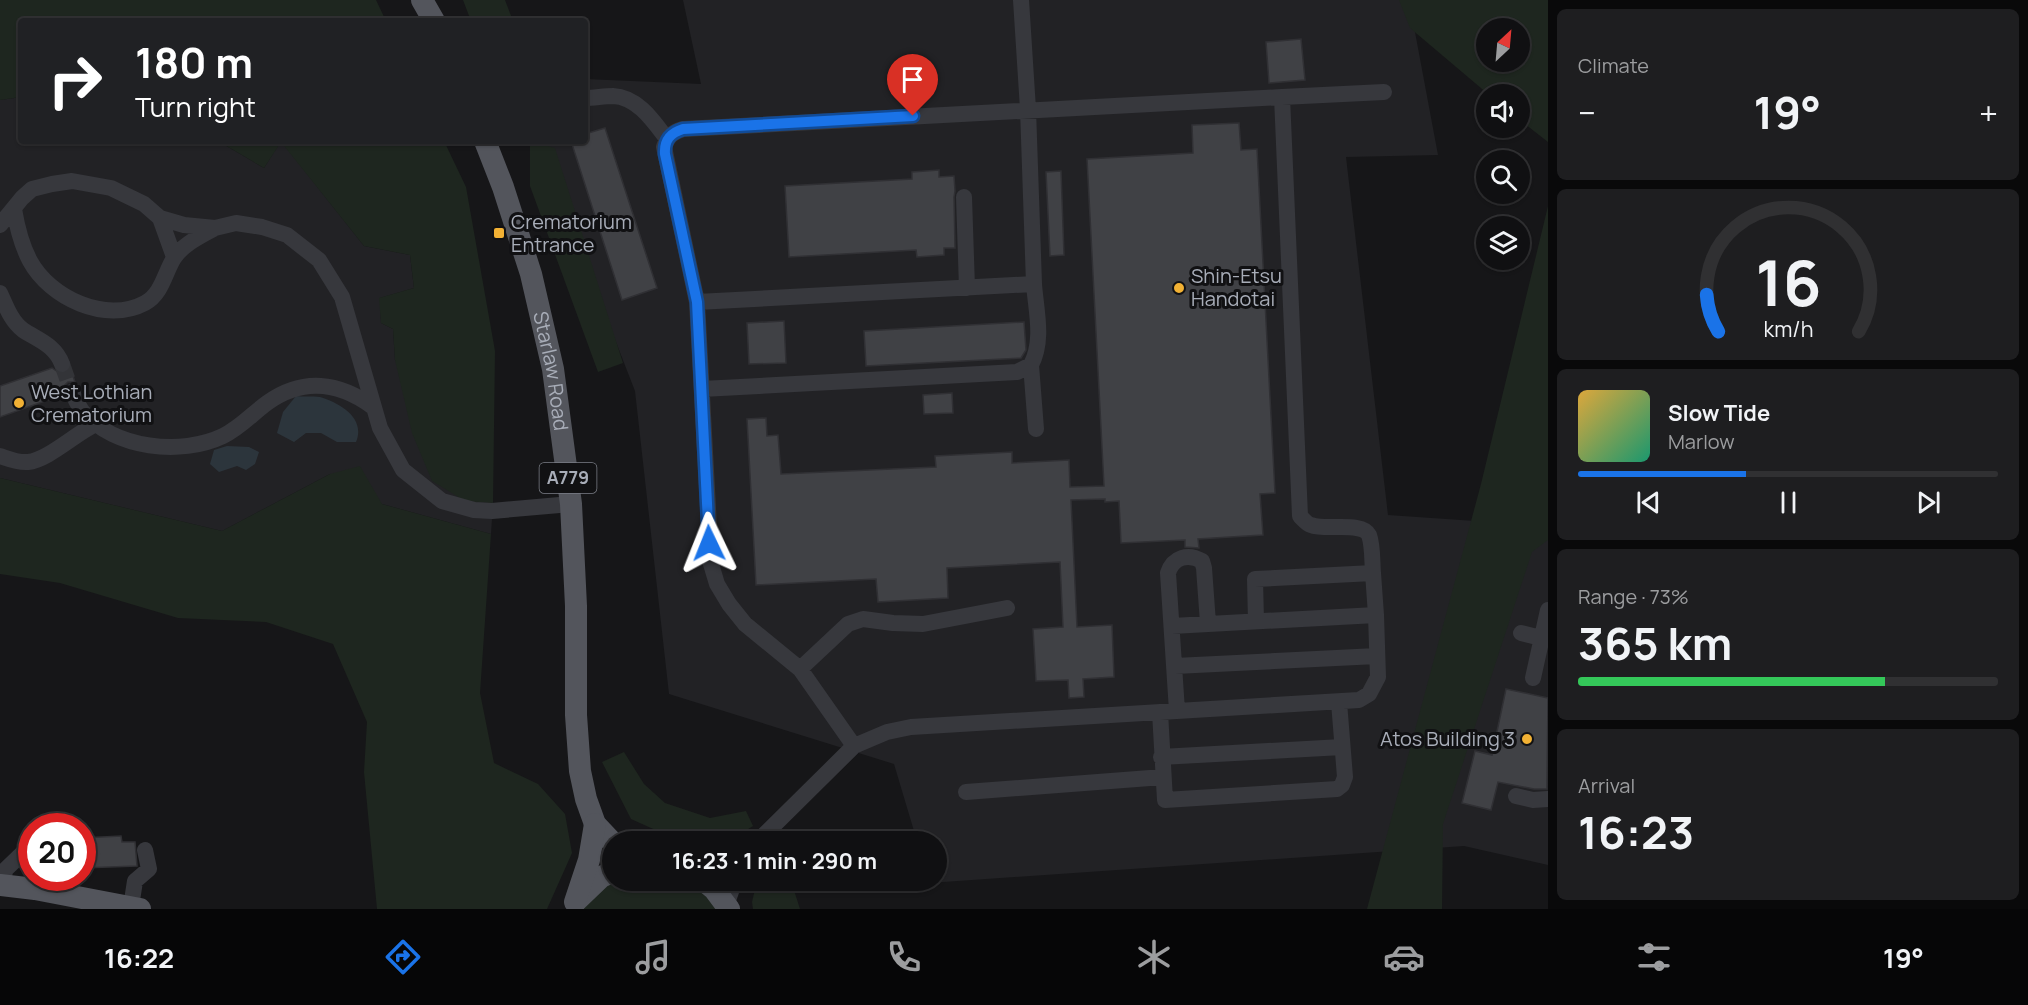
<!DOCTYPE html>
<html lang="en">
<head>
<meta charset="utf-8">
<style>
  :root { --surface:#101012; --page:#1e1e20; --text:#f1f3f6; --muted:#9c9d9f; --line:#303032; --accent:#1a73e8 }
  body { margin:0; font-family:Manrope,sans-serif; background:var(--page); color:var(--text); height:100vh; display:flex; flex-direction:column; font-size:22px; white-space:nowrap }
  * { box-sizing:border-box; margin:0 }
  p { font-size:20px; color:var(--muted) }
  .icon { flex:none; width:33px; height:33px; fill:none; stroke:currentColor; stroke-width:2; stroke-linecap:round; stroke-linejoin:round }
  .map { position:relative; flex:1; overflow:hidden }
  .drawer { display:flex; flex-direction:column; gap:9px; padding:9px; background:#09090a; width:480px }
  .drawer>* { flex:none }
  .guide { position:absolute; left:18px; top:18px; width:570px; height:126px; border-radius:6px; box-shadow:0 2px 4px #0004,0 0 0 2px var(--line); background:#202124; color:#fff; overflow:hidden }
  .needle { width:39px; rotate:26deg }
  .fabs { position:absolute; left:1476px; top:18px; display:grid; gap:12px }
  .fabs a { display:grid; place-items:center; width:54px; height:54px; border-radius:50%; background:var(--surface); box-shadow:0 2px 4px #0004,0 0 0 2px var(--line); font-size:30px }
  .speed { position:absolute; left:18px; top:813px; display:flex; gap:12px; font-size:30px; font-weight:700; text-align:center }
  .speed>* { display:grid; place-content:center; width:78px; height:78px; border-radius:50%; background:var(--surface); box-shadow:0 2px 4px #0004,0 0 0 2px var(--line); line-height:1 }
  .speed .limit { border:9px solid #d22; background:#fff; color:#111 }
  .pin { position:absolute; display:grid; place-items:center; width:51px; height:51px; color:#fff; margin:-62px -26px; border-radius:50% 50% 50% 0; rotate:-45deg; box-shadow:0 0 6px #0007 }
  .pin .icon { rotate:45deg }
  .me { position:absolute; width:66px; margin:-33px; rotate:358deg; stroke-linejoin:round; filter:drop-shadow(0 0 4px #0008) }
  .turn { display:flex; align-items:center; gap:21px; height:126px; padding:0 18px; font-size:27px }
  .turn .icon { width:78px; height:78px; stroke-width:2.5 }
  .turn b { display:block; font-size:42px; line-height:51px }
  .big { font-size:45px; font-weight:700; line-height:1.1 }
  .drawer .widget { flex:1; display:flex; flex-direction:column; justify-content:center; gap:9px; min-width:0; padding:0 21px; border-radius:9px; background:var(--page) }
  .drawer .dial { align-items:center; gap:0 }
  .dial svg { height:156px; overflow:visible; fill:none; stroke:var(--line); stroke-width:7; stroke-linecap:round; text-anchor:middle }
  .dial text { fill:var(--text); stroke:none }
  .song { display:flex; align-items:center; gap:18px }
  .cover { width:72px; height:72px; border-radius:9px; background:linear-gradient(135deg,hsl(40 70% 55%),hsl(160 70% 35%)) }
  .played { height:6px; border-radius:3px; background:linear-gradient(90deg,var(--accent) 40%,var(--line) 40%) }
  .keys { display:flex; justify-content:space-around; direction:ltr }
  .heat { display:flex; justify-content:space-between; align-items:center; font-size:33px; direction:ltr }
  .charge { height:9px; border-radius:4px; background:linear-gradient(90deg,#34c759 73%,var(--line) 0) }
  .trip { position:absolute; left:602px; top:831px; width:345px; height:60px; border-radius:30px; background:var(--surface); box-shadow:0 2px 4px #0004,0 0 0 2px var(--line); font-weight:700; line-height:60px; text-align:center }
  .dock { display:flex; height:96px; justify-content:space-around; align-items:center; background:#060607; color:var(--muted) }
  .dock .icon { width:42px; height:42px }
  .dock .current { color:var(--accent) }
  .dock b { font-size:27px; color:var(--text) }
  main { display:flex; flex:1; min-height:0 }
  .map>svg:first-child { display:block }
  .built { fill:#222225 }
  .green { fill:#1e261f; fill-rule:evenodd }
  .water { fill:#2c353c }
  .building { fill:#404145; stroke:#303034; stroke-width:1.5 }
  .lines { fill:none; stroke-linecap:round; stroke-linejoin:round }
  .minor-tunnel { stroke:#333438; stroke-width:16; stroke-dasharray:16 8; stroke-linecap:butt }
  .minor { stroke:#37383d; stroke-width:16 }
  .major { stroke:#53555c; stroke-width:22 }
  .route-casing { stroke:#114b97; stroke-width:15 }
  .route { stroke:#1a73e8; stroke-width:10 }
  .poi-dot { fill:#f2b134; stroke:#111113; stroke-width:2 }
  .labels { text-anchor:middle; stroke-width:6; stroke-linejoin:round; paint-order:stroke }
  .shield { fill:#111113; stroke:#7b7e86; stroke-width:1.5 }
  .shield-label { font-size:18px; font-weight:bold; fill:#a8adb8 }
  .poi-label { font-size:20px; fill:#a8adb8; stroke:#111113; text-anchor:start }
  .street-label { font-size:20px; fill:#a8adb8; stroke:#111113 }
</style>
</head>
<body>
<main>
<div class="map">
<svg width="1548" height="909" viewBox="0 0 1548 909">
  <rect width="100%" height="100%" fill="#161618"/>
  <path class="built" d="M683,0H1409L1438,155L1346,157L1388,515L1548,526V865L1464,846L929,883L928,881L936,880V842L917,841L894,764L669,694L635,391L546,162L543,141H585V79L701,84Z
    M21,97V141H218L264,168L281,141L364,246L410,255L414,288L380,298L381,323L393,329L395,360L493,503L491,534L382,504L330,474L222,531L0,478V100Z"/>
  <path class="green" d="M0,0H376L386,21H21V97L0,100Z
    M463,0H505L513,21H471Z
    M1399,0H1548V142L1520,120V94H1488L1410,28ZM1520,28V62H1486V28Z
    M218,141H444L466,187L495,351L493,503L465,501L432,481L412,433L395,360L393,329L381,323L379,298L414,288L410,255L364,246L281,142L264,168Z
    M530,141L555,148L623,363L598,372L530,186Z
    M1548,206V540L1532,552L1443,824L1442,909H1367L1481,484Z
    M360,466L382,504L491,534L480,693L494,763L538,784L565,814L572,853L547,909H377L364,772L367,722L333,644L266,622L178,618L60,583L0,574V478L222,531L330,474Z
    M624,752L644,784L665,803L710,818L746,811L753,826L729,841H680L631,819L602,762Z
    M618,880L680,881L701,889L720,909H583L607,885Z
    M757,881H791L800,909H753L752,902Z"/>
  <path class="water" d="M296,396C303,397 312,396 320,397C340,403 366,418 356,442H337L321,433H306L294,442L277,433L283,412Z
    M227,446L249,447L259,452L255,464L246,470L237,466L219,472L210,464L214,450Z"/>
  <path class="building" d="M1301,39L1305,80L1269,83L1266,42Z
    M1239,123L1241,150L1257,149L1275,493L1260,494L1263,535L1198,539L1199,548L1185,547V540L1121,543L1119,501L1105,502V499L1071,500L1077,627L1112,625L1114,677L1083,679L1084,697L1069,698L1068,680L1036,681L1033,629L1063,627L1060,562L947,568L948,598L878,602L876,579L756,585L747,419L766,418L767,436L778,435L781,474L936,467L935,456L1012,452V463L1069,460L1070,487L1104,486L1087,159L1193,153L1192,125Z
    M605,128L657,288L622,300L571,141H585V134Z
    M939,170V177L954,176L955,191L954,197L955,248H944V255L917,257L916,250L789,257L785,186L912,179V172Z
    M1061,171L1064,255L1050,256L1046,172Z
    M784,321L786,363L749,364L747,323Z
    M1024,322L1026,350L1021,358L866,366L864,331Z
    M52,368L61,374H66L71,370L75,382H68L64,386L62,395L0,417V386Z
    M952,393L953,413L924,414L923,395Z
    M1506,689L1548,698L1547,789H1534L1498,782L1491,810L1462,803L1475,751L1492,755Z
    M121,836L122,842H135L137,866L82,868V838Z"/>
  <g class="lines">
    <path class="minor-tunnel" d="M62,364L72,392"/>
    <path class="minor" d="M1021,0L1028,109L1034,284
      M585,98C594,98 604,96 613,96C638,97 654,122 667,139
      M964,197L967,288
      M14,209C17,227 21,244 30,261C50,298 106,324 145,303C162,294 165,272 174,258C183,244 201,236 215,228
      M160,218L174,257
      M0,225L22,198L32,189L52,184L72,181L111,188L144,204L160,218L184,225L215,228L236,223L262,227L287,235L319,260L342,297L380,428L403,470L442,501L474,510L492,511L571,504
      M0,293C6,306 11,321 23,330C38,340 55,345 62,364
      M697,302L1034,284C1036,311 1044,340 1031,365
      M702,389L1017,372L1031,365L1036,429
      M72,392C75,398 78,406 83,412C115,449 181,456 223,436C240,428 253,413 267,403C303,377 339,382 373,407
      M0,456C9,459 18,463 28,462C48,460 76,433 96,424
      M1373,573C1372,562 1373,546 1369,535C1362,521 1326,531 1311,525C1307,524 1303,519 1300,516L1282,97L1384,92
      M1256,621L1255,579L1373,573L1376,615
      M1172,626L1376,615L1378,677L1369,694L1359,700L911,727L887,732L854,746L800,669L745,624L729,604L717,584L711,564L697,302L664,147C668,136 673,132 683,129L1282,97
      M1521,633L1541,638
      M1175,666L1377,656
      M800,669L848,624L863,619L893,623L923,624L1007,608
      M1533,678L1548,610
      M1177,711L1168,573C1173,557 1188,553 1202,561L1204,568L1208,623
      M1160,712L1165,800L1337,789L1342,785L1345,777L1339,702
      M1161,757L1342,747
      M966,792L1163,777
      M1516,796L1533,800L1548,799
      M757,842L854,746
      M3,886L5,870L31,845
      M727,903L735,880
      M131,907L135,881L149,869L145,850"/>
    <g class="major">
      <path d="M422,0L434,21"/>
      <path id="s1" d="M485,141L503,187L531,274L553,369L571,504L576,606V715L580,771L586,799L595,824L612,842"/>
      <path d="M703,880L714,889L729,909"/>
      <path d="M0,885L35,889L140,909"/>
      <path d="M577,900L601,877L612,872"/>
      <path d="M575,902L589,860L595,824"/>
    </g>
  </g>
  <g class="lines">
    <g class="route-casing">
      <path id="route" d="M709,543L697,302L665,154C664,140 670,133 683,129L913,116"/>
    </g>
    <use href="#route" class="route"/>
  </g>
  <g class="poi-dot">
    <rect x="493" y="227" width="12" height="12" rx="3"/>
    <circle cx="1179" cy="288" r="6"/>
    <circle cx="19" cy="403" r="6"/>
    <circle cx="1527" cy="739" r="6"/>
  </g>
  <g class="labels">
    <rect class="shield" x="539.5" y="463" width="57" height="30" rx="4.5"/>
    <g class="shield-label">
      <text x="568" y="484">A779</text>
    </g>
    <g class="poi-label">
      <text x="511" y="229">Crematorium<tspan x="511" dy="23">Entrance</tspan></text>
      <text x="1191" y="283">Shin-Etsu<tspan x="1191" dy="23">Handotai</tspan></text>
      <text x="31" y="399">West Lothian<tspan x="31" dy="23">Crematorium</tspan></text>
      <text x="1515" y="746" text-anchor="end">Atos Building 3</text>
    </g>
    <g class="street-label">
      <text dy="7" stroke="none"><textPath href="#s1" startOffset="240">Starlaw Road</textPath></text>
    </g>
  </g>
</svg>
<div class="fabs">
<a><svg class="needle" viewBox="-14 -14 28 28"><path d="M0-13l5 13h-10z" fill="#e53935"/><path d="M0 13l5-13h-10z" fill="#9c9d9f"/></svg></a>
<a><svg class="icon" aria-label="sound" viewBox="0 0 24 24"><path d="M4 9h4l5-4v14l-5-4H4zM17 9q2 3 0 6"/></svg></a>
<a><svg class="icon" aria-label="search" viewBox="0 0 24 24"><circle cx="10" cy="10" r="6"/><path d="M15 15l6 6"/></svg></a>
<a><svg class="icon" aria-label="layers" viewBox="0 0 24 24"><path d="M12 4l9 5-9 5-9-5zM3 14l9 5 9-5"/></svg></a>
</div>
<div class="speed"><div class="limit">20</div></div>
<div class="pin" style="left:913px;top:116px;background:#d93025"><svg class="icon" aria-label="arrive" viewBox="0 0 24 24"><path d="M6 21V4h12l-3 4 3 4H6"/></svg></div>
<svg class="me" style="left:709px;top:543px" viewBox="-20 -20 40 40"><path d="M0-17L14 15 0 8-14 15z" fill="#1a73e8" stroke="#fff" stroke-width="4"/></svg>
<div class="trip">16:23 · 1 min · 290 m</div>
<div class="guide">
<div class="turn"><svg class="icon" aria-label="right" viewBox="0 0 24 24"><path d="M7 20v-9h11M14 6l5 5-5 5"/></svg><div><b>180 m</b>Turn right</div></div>
</div>
</div>
<section class="drawer">
<div class="widget"><p>Climate</p>
<div class="heat"><a>−</a><b class="big">19°</b><a>+</a></div>
</div>
<div class="widget dial"><svg viewBox="0 0 100 80">
<path d="M14 69A42 42 0 1 1 86 69"/>
<path d="M14 69A42 42 0 0 1 8 50" stroke="#1a73e8"/>
<text x="50" y="56" font-size="32" font-weight="700">16</text>
<text x="50" y="72" font-size="11">km/h</text>
</svg></div>
<div class="widget">
<div class="song"><i class="cover"></i><div><b>Slow Tide</b><p>Marlow</p></div></div>
<div class="played"></div>
<div class="keys"><svg class="icon" aria-label="previous" viewBox="0 0 24 24"><path d="M18 5L8 12l10 7zM5 5v14"/></svg><svg class="icon" aria-label="pause" viewBox="0 0 24 24"><path d="M8 5v14M16 5v14"/></svg><svg class="icon" aria-label="next" viewBox="0 0 24 24"><path d="M6 5l10 7-10 7zM19 5v14"/></svg></div>
</div>
<div class="widget"><p>Range · 73%</p><b class="big">365 km</b><div class="charge"></div></div>
<div class="widget"><p>Arrival</p><b class="big">16:23</b></div>
</section>
</main>
<nav class="dock">
<b>16:22</b>
<svg class="icon current" aria-label="directions" viewBox="0 0 24 24"><path d="M12 3l9 9-9 9-9-9zM9 14v-3h6M13 9l2 2-2 2"/></svg>
<svg class="icon" aria-label="music" viewBox="0 0 24 24"><path d="M9 18V5l10-2v13"/><circle cx="6" cy="18" r="3"/><circle cx="16" cy="16" r="3"/></svg>
<svg class="icon" aria-label="phone" viewBox="0 0 24 24"><path d="M5 4h4l2 5-3 2q2 4 5 5l2-3 5 2v4C11 20 4 13 5 4z"/></svg>
<svg class="icon" aria-label="climate" viewBox="0 0 24 24"><path d="M12 3v18M4 7l16 10M4 17L20 7"/></svg>
<svg class="icon" aria-label="car" viewBox="0 0 24 24"><path d="M5 17H2v-5l4-1 3-4h7l3 4 3 1v5h-3M9 17h6M6 11h13"/><circle cx="7" cy="17" r="2"/><circle cx="17" cy="17" r="2"/></svg>
<svg class="icon" aria-label="filters" viewBox="0 0 24 24"><path d="M4 7h16M4 17h16"/><circle cx="9" cy="7" r="2"/><circle cx="15" cy="17" r="2"/></svg>
<b>19°</b>
</nav>
</body>
</html>
